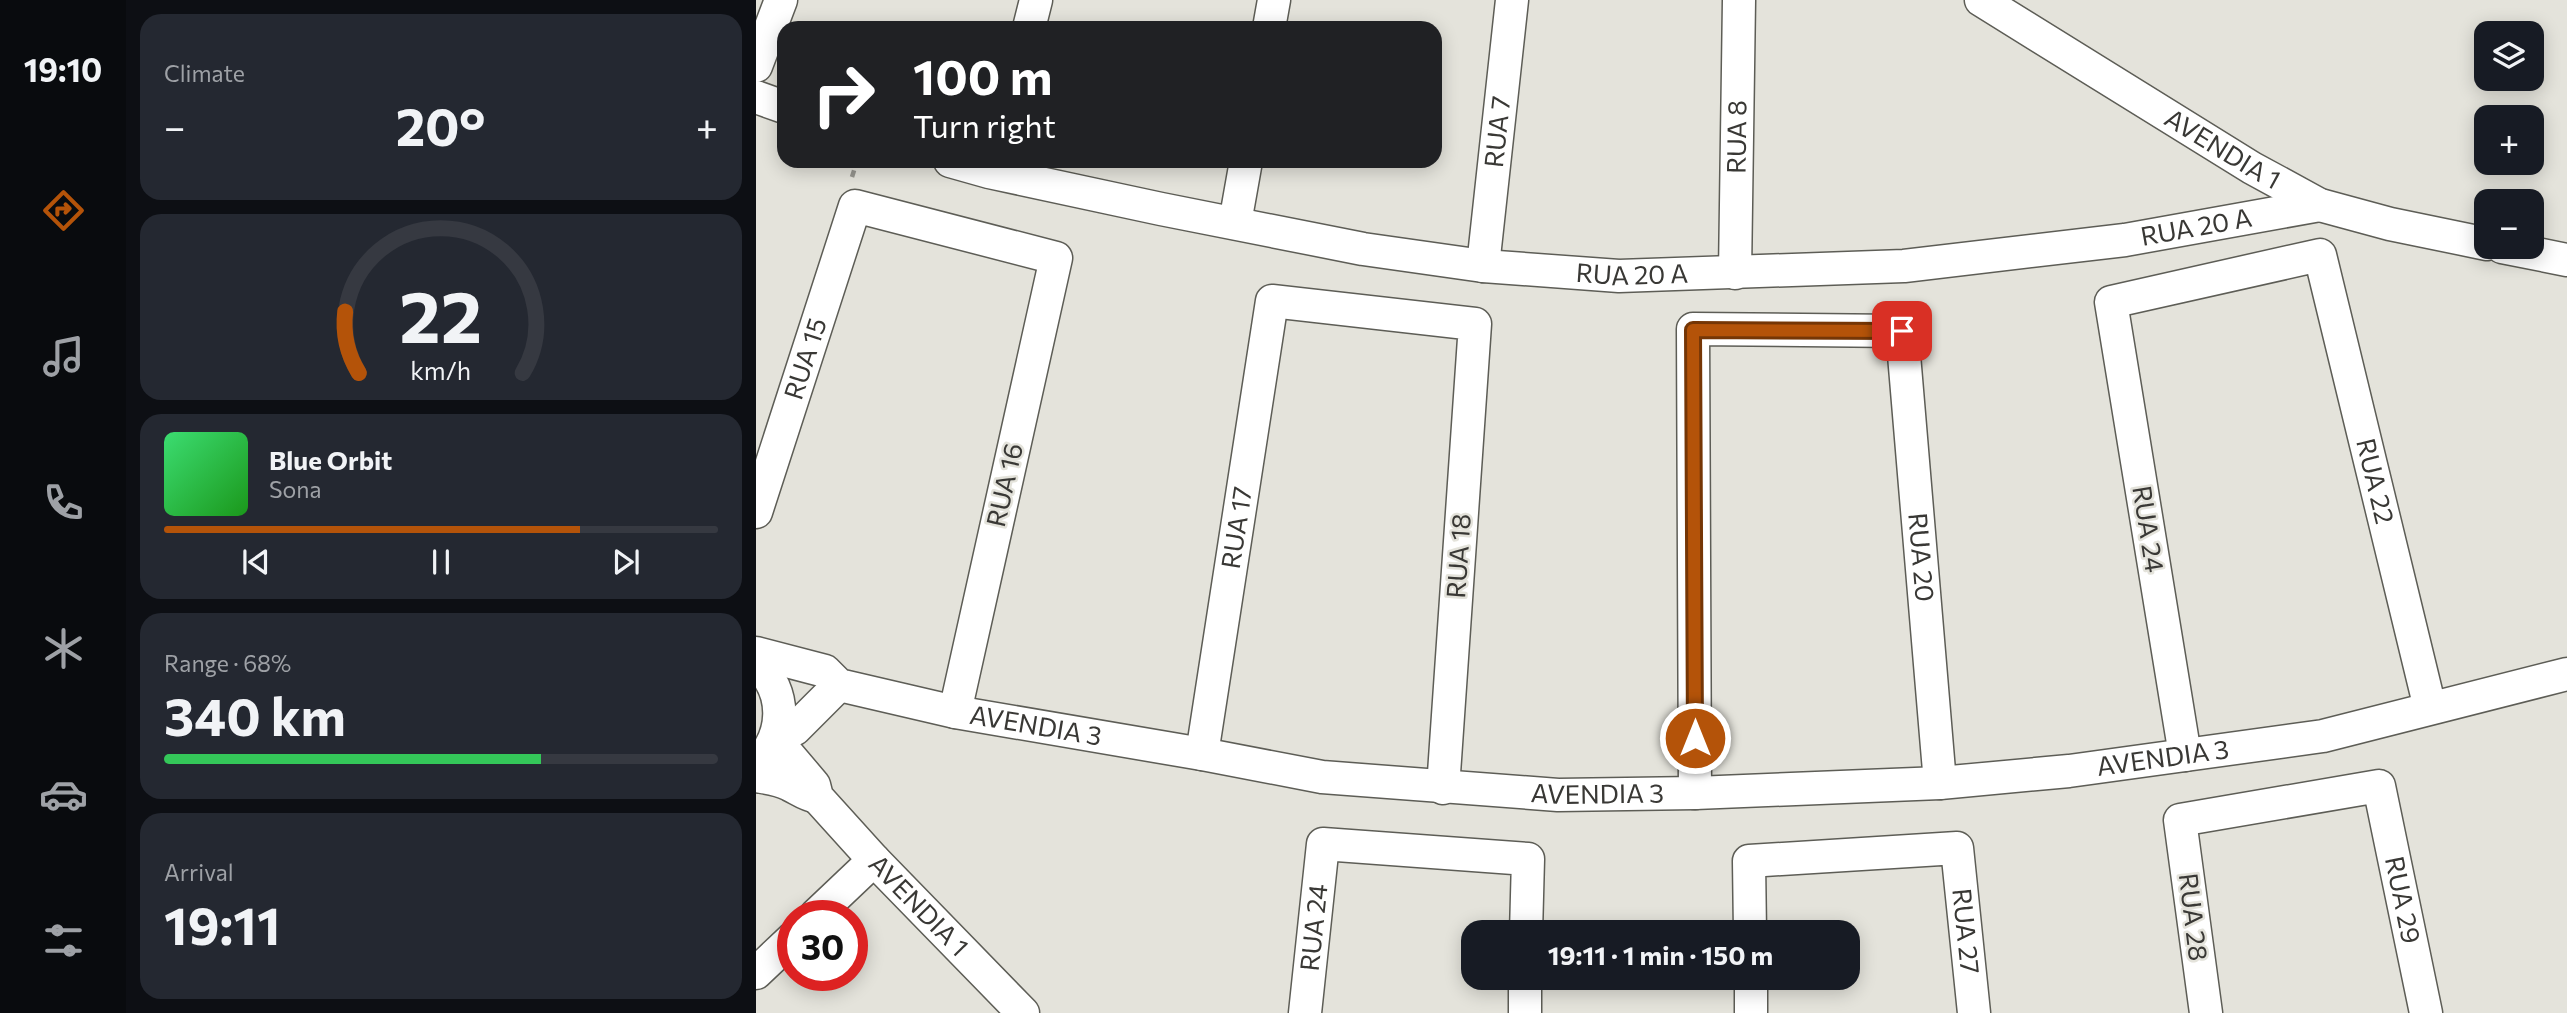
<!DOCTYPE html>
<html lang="en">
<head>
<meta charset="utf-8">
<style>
  :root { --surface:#171b24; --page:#242831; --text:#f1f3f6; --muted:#9ea1a6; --line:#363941; --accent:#b45309 }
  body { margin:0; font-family:Commissioner,sans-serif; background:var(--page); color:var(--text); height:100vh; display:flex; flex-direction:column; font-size:26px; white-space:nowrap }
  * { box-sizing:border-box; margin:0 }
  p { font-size:23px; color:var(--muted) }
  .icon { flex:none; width:38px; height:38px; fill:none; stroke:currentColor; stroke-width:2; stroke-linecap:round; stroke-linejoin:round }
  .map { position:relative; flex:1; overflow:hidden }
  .sheet { display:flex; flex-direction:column; gap:14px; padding:14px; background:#0d0f14; width:630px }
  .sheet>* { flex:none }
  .guide { position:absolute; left:21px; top:21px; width:665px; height:147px; border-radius:21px; box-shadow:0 4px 18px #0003; background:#202124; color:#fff; overflow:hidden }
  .buttons { position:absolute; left:1718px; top:21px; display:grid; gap:14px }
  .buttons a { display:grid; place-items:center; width:70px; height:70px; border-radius:14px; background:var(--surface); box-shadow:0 4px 18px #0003; font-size:35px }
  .speed { position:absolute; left:21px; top:900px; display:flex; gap:14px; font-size:35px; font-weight:700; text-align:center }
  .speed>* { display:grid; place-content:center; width:91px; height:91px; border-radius:50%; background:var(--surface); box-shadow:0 4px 18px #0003; line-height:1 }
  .speed .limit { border:10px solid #d22; background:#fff; color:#111 }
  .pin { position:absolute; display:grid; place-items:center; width:60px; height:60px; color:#fff; margin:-30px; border-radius:14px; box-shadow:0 4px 10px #0006 }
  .me { position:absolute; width:77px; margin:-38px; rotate:0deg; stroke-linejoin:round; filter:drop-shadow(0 0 5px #0008) }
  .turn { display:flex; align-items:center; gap:24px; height:147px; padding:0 21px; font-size:32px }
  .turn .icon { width:91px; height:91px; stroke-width:2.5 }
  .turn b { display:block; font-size:49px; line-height:60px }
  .big { font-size:52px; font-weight:700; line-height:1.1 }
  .sheet .widget { flex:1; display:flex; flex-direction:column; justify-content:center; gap:10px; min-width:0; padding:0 24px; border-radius:21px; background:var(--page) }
  .sheet .dial { align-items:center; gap:0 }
  .dial svg { height:182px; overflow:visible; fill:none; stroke:var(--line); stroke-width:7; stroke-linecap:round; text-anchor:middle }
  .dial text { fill:var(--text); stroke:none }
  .song { display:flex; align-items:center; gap:21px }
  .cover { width:84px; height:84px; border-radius:10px; background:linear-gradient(135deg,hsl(140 70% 55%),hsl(120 70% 35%)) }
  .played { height:7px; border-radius:4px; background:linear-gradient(90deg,var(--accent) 75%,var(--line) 75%) }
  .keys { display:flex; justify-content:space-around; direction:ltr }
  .heat { display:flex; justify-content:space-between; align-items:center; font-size:38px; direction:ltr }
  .charge { height:10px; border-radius:5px; background:linear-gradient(90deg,#34c759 68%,var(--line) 0) }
  .trip { position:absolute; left:705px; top:920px; width:399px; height:70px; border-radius:21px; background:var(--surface); box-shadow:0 4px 18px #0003; font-weight:700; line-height:70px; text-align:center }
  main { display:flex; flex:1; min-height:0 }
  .tab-bar { display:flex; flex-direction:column; width:126px; justify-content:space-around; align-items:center; background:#090b0e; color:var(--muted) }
  .tab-bar .icon { width:49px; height:49px }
  .tab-bar .on { color:var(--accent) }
  .tab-bar b { font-size:32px; color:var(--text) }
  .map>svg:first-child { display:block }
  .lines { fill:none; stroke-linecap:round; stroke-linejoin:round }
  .minor-casing { stroke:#5d5d56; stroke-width:35 }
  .path { stroke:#96958f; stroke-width:4.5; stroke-dasharray:7 3.5; stroke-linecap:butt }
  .minor { stroke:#fff; stroke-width:32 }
  .route-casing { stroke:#753606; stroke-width:18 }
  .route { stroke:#b45309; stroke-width:12 }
  .labels { text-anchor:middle; stroke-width:5; stroke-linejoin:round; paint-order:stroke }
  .street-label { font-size:26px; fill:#393835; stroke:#e4e3db }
</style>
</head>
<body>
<main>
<nav class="tab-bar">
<b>19:10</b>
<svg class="icon on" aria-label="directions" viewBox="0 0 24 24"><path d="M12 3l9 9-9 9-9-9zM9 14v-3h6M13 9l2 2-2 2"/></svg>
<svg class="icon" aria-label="music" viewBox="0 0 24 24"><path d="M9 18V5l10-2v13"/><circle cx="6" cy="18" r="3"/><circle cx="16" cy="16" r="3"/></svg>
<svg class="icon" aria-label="phone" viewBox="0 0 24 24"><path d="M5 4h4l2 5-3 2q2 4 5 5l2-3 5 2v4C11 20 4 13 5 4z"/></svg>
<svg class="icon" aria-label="climate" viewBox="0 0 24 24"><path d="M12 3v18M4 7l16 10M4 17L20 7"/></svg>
<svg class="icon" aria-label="car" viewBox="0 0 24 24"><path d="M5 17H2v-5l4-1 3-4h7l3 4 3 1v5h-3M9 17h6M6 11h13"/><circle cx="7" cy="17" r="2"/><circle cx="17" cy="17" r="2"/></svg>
<svg class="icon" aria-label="filters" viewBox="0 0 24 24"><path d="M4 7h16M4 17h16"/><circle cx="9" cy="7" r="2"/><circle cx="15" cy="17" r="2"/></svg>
</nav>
<section class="sheet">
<div class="widget"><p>Climate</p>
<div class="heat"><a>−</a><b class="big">20°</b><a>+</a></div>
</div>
<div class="widget dial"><svg viewBox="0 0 100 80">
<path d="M14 69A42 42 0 1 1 86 69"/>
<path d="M14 69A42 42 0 0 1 8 42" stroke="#b45309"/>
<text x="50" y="56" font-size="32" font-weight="700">22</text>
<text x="50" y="72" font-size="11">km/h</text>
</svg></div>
<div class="widget">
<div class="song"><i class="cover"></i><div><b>Blue Orbit</b><p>Sona</p></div></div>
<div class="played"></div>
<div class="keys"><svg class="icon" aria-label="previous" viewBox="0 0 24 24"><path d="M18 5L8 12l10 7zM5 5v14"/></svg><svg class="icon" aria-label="pause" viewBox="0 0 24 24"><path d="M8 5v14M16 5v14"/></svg><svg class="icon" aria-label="next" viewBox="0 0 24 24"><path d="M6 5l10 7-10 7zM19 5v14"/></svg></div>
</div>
<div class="widget"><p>Range · 68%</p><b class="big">340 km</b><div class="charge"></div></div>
<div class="widget"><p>Arrival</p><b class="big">19:11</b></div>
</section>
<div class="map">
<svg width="1811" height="1013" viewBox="0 0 1811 1013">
  <rect width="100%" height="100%" fill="#e4e3db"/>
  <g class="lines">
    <g class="minor-casing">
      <g id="minor">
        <path id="s1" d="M1225,0L1496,168L1564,205L1634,224L1731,244"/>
        <path d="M273,28L280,0"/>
        <path d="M513,28L518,0"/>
        <path d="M0,66L25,0"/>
        <path d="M0,97L28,107"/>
        <path id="s2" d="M194,161L233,172L405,209L607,249L727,266L863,276L1148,266L1369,240L1564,205"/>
        <path d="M479,223L490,161"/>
        <path d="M1746,247L1811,260"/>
        <path id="s3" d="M727,266L756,0"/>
        <path id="s4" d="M979,273L983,0"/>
        <path id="s5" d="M0,512L99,206L300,258L199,712"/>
        <path id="s6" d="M0,653L69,671L83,685L199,712L446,754L566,777L802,795L939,793L1184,783L1313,771L1567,736L1811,674"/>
        <path d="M0,663C32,692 30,736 0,765"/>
        <path id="s7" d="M83,685L39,729L19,739L58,785L61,797L118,860L267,1013"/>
        <path id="s8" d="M446,754L516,301L719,324L687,788"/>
        <path id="s9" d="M1429,755L1355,302L1564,255L1674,708"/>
        <path d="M0,776C12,778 23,779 34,785C44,790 50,795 61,797"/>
        <path id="s10" d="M939,793L937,329L1146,331L1184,783"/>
        <path d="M60,915L118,860"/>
        <path id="s11" d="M994,933L993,861L1201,848L1218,1013"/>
        <path d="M0,973L37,938"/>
        <path d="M995,978V1013"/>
        <path id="s12" d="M549,1013L567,844L772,859L770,933"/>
        <path d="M769,1013V978"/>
        <path id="s13" d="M1450,1013L1424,820L1623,786L1670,1013"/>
      </g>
    </g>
    <path class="path" d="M96,177L101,161"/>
    <use href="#minor" class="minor"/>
  </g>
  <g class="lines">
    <g class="route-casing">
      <path id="route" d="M939,738L937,330L1146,331"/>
    </g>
    <use href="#route" class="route"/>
  </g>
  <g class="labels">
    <g class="street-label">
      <text dy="9" stroke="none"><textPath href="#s3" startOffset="135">RUA 7</textPath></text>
      <text dy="9" stroke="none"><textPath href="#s4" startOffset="136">RUA 8</textPath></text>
      <text dy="9" stroke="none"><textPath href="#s1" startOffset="284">AVENDIA 1</textPath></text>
      <text dy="9" stroke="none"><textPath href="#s2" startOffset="1260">RUA 20 A</textPath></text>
      <text dy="9" stroke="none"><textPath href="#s2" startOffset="693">RUA 20 A</textPath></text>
      <text dy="9" stroke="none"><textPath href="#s5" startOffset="161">RUA 15</textPath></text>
      <text dy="9" stroke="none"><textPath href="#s9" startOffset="906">RUA 22</textPath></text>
      <text transform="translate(249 485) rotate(-77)" y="9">RUA 16</text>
      <text dy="9" stroke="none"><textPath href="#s8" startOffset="229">RUA 17</textPath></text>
      <text transform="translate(1392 529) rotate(81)" y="9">RUA 24</text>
      <text transform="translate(703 556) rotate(-86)" y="9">RUA 18</text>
      <text dy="9" stroke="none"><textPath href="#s10" startOffset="900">RUA 20</textPath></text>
      <text dy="9" stroke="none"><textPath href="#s6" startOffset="292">AVENDIA 3</textPath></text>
      <text dy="9" stroke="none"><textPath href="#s6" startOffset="1426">AVENDIA 3</textPath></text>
      <text dy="9" stroke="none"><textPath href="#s6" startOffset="859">AVENDIA 3</textPath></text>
      <text dy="9" stroke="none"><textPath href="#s13" startOffset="513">RUA 29</textPath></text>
      <text dy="9" stroke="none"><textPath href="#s7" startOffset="306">AVENDIA 1</textPath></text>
      <text transform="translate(1437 917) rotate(83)" y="9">RUA 28</text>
      <text dy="9" stroke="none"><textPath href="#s12" startOffset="86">RUA 24</textPath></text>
      <text dy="9" stroke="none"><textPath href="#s11" startOffset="364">RUA 27</textPath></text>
    </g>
  </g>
</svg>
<div class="buttons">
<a><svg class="icon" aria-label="layers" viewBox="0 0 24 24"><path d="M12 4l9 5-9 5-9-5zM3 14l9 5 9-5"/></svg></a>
<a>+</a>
<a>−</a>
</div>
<div class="speed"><div class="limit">30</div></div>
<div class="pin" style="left:1146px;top:331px;background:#d93025"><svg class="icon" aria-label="arrive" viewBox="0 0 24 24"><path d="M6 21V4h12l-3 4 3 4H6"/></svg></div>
<svg class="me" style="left:939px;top:738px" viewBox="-20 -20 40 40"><circle r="17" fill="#b45309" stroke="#fff" stroke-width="3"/><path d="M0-11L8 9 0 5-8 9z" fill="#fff"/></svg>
<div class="trip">19:11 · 1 min · 150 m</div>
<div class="guide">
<div class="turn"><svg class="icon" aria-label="right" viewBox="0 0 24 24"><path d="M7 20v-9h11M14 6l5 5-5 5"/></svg><div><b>100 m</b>Turn right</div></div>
</div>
</div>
</main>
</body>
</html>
